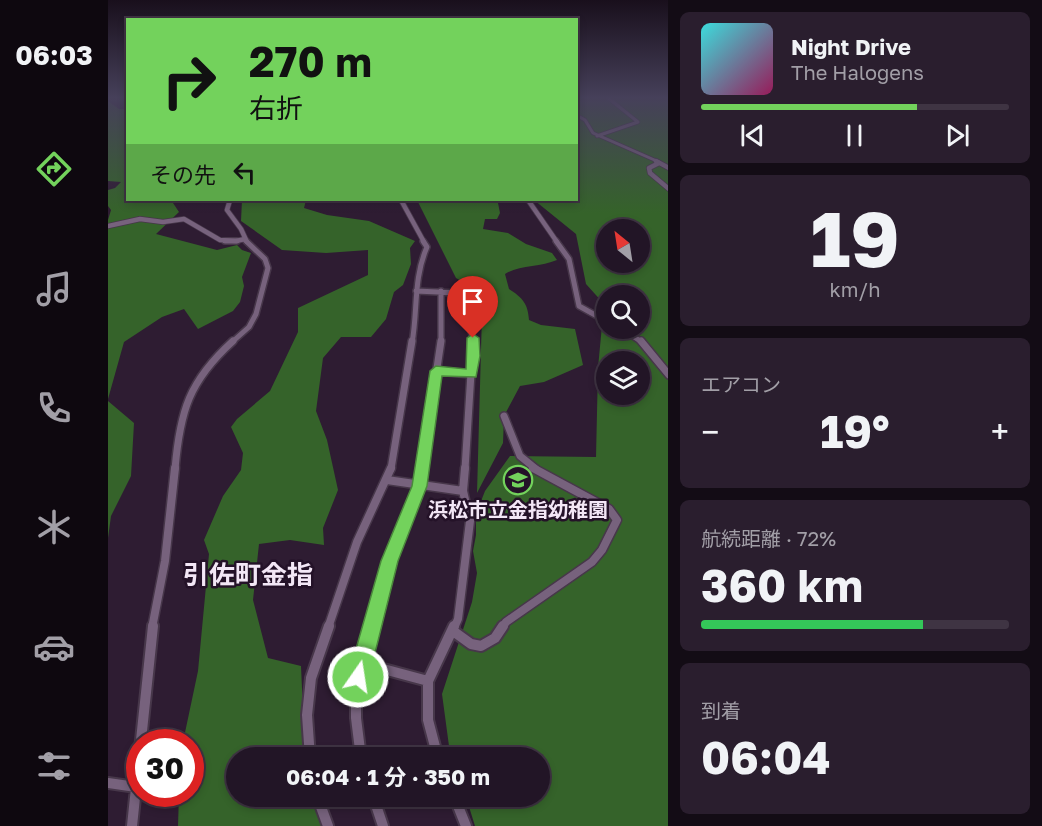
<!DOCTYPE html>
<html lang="ja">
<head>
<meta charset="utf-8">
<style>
  :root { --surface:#221526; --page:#2a1e2e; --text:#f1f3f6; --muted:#a29fa7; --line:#3f3443; --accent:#73d25c }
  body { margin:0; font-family:"Golos Text","Noto Sans JP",sans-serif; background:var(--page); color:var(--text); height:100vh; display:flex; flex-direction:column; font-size:22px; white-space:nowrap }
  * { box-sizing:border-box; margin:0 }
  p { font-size:20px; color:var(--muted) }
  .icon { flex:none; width:33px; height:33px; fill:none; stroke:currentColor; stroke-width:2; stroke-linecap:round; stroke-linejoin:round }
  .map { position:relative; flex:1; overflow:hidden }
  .details { display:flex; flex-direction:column; gap:12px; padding:12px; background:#130c15; width:374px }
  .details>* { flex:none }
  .banner { position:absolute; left:18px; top:18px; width:452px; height:183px; border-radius:0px; box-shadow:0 3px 9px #0003,0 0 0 2px var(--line); background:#73d25c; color:#111; overflow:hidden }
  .needle { width:39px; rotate:330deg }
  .tools { position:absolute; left:488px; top:219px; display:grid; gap:12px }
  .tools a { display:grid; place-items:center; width:54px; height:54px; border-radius:50%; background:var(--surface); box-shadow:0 3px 9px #0003,0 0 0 2px var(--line); font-size:30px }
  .speed { position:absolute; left:18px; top:729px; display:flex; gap:12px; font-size:30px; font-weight:700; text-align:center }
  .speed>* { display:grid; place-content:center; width:78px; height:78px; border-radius:50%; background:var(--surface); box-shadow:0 3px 9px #0003,0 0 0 2px var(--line); line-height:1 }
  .speed .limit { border:9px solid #d22; background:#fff; color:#111 }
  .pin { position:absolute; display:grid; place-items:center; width:51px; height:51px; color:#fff; margin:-62px -26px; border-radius:50% 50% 50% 0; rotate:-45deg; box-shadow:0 0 6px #0007 }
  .pin .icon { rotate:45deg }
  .me { position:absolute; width:66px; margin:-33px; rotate:13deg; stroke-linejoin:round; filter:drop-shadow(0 0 4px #0008) }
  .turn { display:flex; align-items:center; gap:21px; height:126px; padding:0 24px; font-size:27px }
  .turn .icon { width:78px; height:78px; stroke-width:2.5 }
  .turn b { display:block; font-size:42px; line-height:51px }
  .then { display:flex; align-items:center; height:57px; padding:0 24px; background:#0003; gap:12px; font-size:22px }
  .big { font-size:45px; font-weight:700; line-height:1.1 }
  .details .tile { flex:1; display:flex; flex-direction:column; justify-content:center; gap:9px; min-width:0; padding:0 21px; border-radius:9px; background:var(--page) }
  .details .dial { align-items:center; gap:0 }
  .dial b { font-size:78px; line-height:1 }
  .song { display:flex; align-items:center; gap:18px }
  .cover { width:72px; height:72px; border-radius:9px; background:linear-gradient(135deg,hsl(180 70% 55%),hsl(330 70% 35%)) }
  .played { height:6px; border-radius:3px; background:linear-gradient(90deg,var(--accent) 70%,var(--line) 70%) }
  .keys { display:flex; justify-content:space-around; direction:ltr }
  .heat { display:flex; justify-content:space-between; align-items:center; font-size:33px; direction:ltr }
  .charge { height:9px; border-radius:4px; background:linear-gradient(90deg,#34c759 72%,var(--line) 0) }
  .trip { position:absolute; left:118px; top:747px; width:324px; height:60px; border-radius:30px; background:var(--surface); box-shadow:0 3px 9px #0003,0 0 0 2px var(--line); font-weight:700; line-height:60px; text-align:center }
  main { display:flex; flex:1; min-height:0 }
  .tabs { display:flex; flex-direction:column; width:108px; justify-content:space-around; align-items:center; background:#0e080f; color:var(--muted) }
  .tabs .icon { width:42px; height:42px }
  .tabs .selected { color:var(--accent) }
  .tabs b { font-size:27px; color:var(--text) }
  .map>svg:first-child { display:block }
  .forest { fill:#35632a; fill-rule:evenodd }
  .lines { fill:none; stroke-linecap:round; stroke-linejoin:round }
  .minor-far5-casing { stroke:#47374a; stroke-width:4.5 }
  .minor-far4-casing { stroke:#47374a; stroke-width:6 }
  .minor-far3-casing { stroke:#47374a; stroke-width:8 }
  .minor-far2-casing { stroke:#47374a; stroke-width:10 }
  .minor-far1-casing { stroke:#47374a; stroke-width:11 }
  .minor-casing { stroke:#47374a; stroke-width:14 }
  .minor-far5 { stroke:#77627d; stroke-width:3 }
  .minor-far4 { stroke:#77627d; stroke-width:4.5 }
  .minor-far3 { stroke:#77627d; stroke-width:5 }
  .minor-far2 { stroke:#77627d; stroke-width:7 }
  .minor-far1 { stroke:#77627d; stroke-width:8 }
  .minor { stroke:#77627d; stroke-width:10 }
  .route { fill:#73d25c; stroke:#4b883c; stroke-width:1.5 }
  .labels { text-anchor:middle; stroke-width:5; stroke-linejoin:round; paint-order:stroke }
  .poi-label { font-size:20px; font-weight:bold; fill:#f3e7f6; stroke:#241228 }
  .near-neighbourhood-label { font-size:26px; font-weight:bold; fill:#f3e7f6; stroke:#241228 }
</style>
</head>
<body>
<main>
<nav class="tabs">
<b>06:03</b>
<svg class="icon selected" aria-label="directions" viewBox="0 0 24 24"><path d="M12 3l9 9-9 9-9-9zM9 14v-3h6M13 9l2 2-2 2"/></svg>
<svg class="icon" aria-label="music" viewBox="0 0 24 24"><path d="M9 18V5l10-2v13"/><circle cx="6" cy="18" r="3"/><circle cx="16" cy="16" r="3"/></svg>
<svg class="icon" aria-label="phone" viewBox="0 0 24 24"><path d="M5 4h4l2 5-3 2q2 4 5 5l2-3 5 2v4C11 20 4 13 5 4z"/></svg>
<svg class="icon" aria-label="climate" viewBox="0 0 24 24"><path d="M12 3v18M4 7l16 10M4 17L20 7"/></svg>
<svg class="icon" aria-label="car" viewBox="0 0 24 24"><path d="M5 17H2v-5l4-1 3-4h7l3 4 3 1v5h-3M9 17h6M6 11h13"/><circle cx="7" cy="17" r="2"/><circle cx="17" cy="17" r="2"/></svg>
<svg class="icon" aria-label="filters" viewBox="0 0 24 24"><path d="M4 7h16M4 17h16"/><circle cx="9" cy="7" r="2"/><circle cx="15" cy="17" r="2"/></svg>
</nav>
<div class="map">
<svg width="561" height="826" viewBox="0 0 561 826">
  <rect width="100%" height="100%" fill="#2e1c32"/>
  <path class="forest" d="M468,97H560V826H367L358,797L432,796V758L345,757L341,746L334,694L364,602L369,573L365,551L368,535V514L377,491L402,456L488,457L490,368L496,304L478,284L468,234L426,200H468ZM498,230H531V262H498ZM498,296H531V328H498ZM498,362H531V394H498Z
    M0,101L11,109H19L20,200H63L71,212L48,234L109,250L129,245L134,250L143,253L134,277L136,286L132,302L125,311L90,329L76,309L54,317L16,342L0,399V220L3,210L0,206V190L7,188L13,182L0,181Z
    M134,200H198L196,208L219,215L261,221L307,241L302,248L303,264L295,285L286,292L278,319L263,337H233L215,358L208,411L219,440L230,490L215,528L216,545L182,540L151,544L145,600L160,658L193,666L197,757L129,758V796L206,797L214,826H70L71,794H82V742H75L90,671L101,554L96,540L115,496L133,470L135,453L123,427L129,419L162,391L190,332V308L260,275V250L218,253L174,250L133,221Z
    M309,200H404L390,203L392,213L389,219H377L375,229L400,233L418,244L444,253L449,260C433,267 411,265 397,274L401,289C415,298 420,304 421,320L433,325L467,329L475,365L436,382L412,386L396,416L395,443L369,493L374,314L360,285L348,278Z
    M0,401L26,423L23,476L3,516L0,538Z"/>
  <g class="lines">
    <g class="minor-far5-casing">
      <path id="minor-far5" d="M468,115L477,120L485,133L551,162
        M489,136L530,122L499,97"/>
    </g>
    <g class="minor-far4-casing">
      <path id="minor-far4" d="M548,161L561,168
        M551,163L541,168L542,173L561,189
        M122,200L119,210L133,229L139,242
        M293,200L316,242
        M420,200L449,242
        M0,226L32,219L55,222L76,219L112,240L128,241L137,239"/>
    </g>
    <g class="minor-far3-casing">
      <path id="minor-far3" d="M117,241H129
        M448,241L461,259L471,306L498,321
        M308,291L351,293C355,299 365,335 365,343
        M513,328L535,343
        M123,343L141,327L148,314L160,268L157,259L138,241
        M304,343C310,310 305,279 319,247L315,241
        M333,343V291"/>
    </g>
    <g class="minor-far2-casing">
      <path id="minor-far2" d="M533,341L561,375
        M328,371L363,374
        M396,416L412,456L428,469
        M67,469C72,411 81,381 125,341
        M283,469L304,341
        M314,469L333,341
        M357,469L365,341"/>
    </g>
    <g class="minor-far1-casing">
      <path id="minor-far1" d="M279,480L355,491
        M44,628L57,561L67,468
        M220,628L249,542L283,468
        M264,628L282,561L311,486L314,468
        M346,628L350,619L362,521L355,491L357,468
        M394,628L398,622L484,562L494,550L509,520L501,509L425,468"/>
    </g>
    <g class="minor-casing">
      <path id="minor" d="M345,631L363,644L373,646L387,638L395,626
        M253,663L320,681
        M202,758L199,715L203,678L221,626
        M253,758L248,718V690L265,626
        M330,758L320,720V681L346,626
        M0,783L28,787
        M209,796L220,826
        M265,796L275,826
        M346,796L358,826
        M24,826L45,626"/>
    </g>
    <use href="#minor-far5" class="minor-far5"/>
    <use href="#minor-far4" class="minor-far4"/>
    <use href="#minor-far3" class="minor-far3"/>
    <use href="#minor-far2" class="minor-far2"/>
    <use href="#minor-far1" class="minor-far1"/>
    <use href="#minor" class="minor"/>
  </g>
  <linearGradient id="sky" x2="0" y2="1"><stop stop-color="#190f1c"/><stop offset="0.46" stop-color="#46405a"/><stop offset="1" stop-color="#46405a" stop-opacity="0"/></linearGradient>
  <rect width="561" height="213" fill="url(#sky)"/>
  <path class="route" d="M365,334L371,338L372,356L368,377L334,376L319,486L290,561L261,677L258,684L250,687L243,684L240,677L273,561L304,486L322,371L328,366L358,369L359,338Z"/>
  <defs>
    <g id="school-ring" transform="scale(1.5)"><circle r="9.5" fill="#241228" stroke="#73d25c" stroke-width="1.5"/><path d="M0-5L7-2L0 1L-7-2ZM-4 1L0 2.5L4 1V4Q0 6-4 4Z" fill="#73d25c"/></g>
  </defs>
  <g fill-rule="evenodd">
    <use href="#school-ring" x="410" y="480"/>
  </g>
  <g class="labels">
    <g class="poi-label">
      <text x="410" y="517">浜松市立金指幼稚園</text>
    </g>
    <g class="near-neighbourhood-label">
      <text x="140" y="584">引佐町金指</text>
    </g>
  </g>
</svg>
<div class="tools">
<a><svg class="needle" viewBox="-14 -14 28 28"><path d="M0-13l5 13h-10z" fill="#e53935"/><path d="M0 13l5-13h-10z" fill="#a29fa7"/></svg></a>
<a><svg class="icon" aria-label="search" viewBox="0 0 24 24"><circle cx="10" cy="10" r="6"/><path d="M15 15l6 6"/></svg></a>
<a><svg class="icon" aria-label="layers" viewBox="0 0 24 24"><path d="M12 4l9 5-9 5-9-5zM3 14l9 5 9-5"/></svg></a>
</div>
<div class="speed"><div class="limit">30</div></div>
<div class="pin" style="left:365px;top:338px;background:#d93025"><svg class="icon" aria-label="arrive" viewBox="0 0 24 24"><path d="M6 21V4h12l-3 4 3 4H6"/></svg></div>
<svg class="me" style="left:250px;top:677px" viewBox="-20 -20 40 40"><circle r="17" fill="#73d25c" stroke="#fff" stroke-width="3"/><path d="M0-11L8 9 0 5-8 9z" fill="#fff"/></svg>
<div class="trip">06:04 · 1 分 · 350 m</div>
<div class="banner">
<div class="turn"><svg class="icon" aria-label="right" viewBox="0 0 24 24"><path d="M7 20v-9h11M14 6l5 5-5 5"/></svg><div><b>270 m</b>右折</div></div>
<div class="then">その先<svg class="icon" aria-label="left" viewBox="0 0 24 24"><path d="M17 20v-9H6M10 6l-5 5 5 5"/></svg></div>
</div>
</div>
<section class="details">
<div class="tile">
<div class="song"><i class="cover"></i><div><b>Night Drive</b><p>The Halogens</p></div></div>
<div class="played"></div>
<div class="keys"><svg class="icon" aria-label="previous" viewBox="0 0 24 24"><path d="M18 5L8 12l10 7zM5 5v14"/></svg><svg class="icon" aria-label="pause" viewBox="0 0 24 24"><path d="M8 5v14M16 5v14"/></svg><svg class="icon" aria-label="next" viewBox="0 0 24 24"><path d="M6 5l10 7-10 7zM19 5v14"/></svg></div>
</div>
<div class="tile dial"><b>19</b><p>km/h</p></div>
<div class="tile"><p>エアコン</p>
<div class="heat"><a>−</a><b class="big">19°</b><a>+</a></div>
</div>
<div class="tile"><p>航続距離 · 72%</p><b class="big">360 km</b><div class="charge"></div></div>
<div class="tile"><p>到着</p><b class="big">06:04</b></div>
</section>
</main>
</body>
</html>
